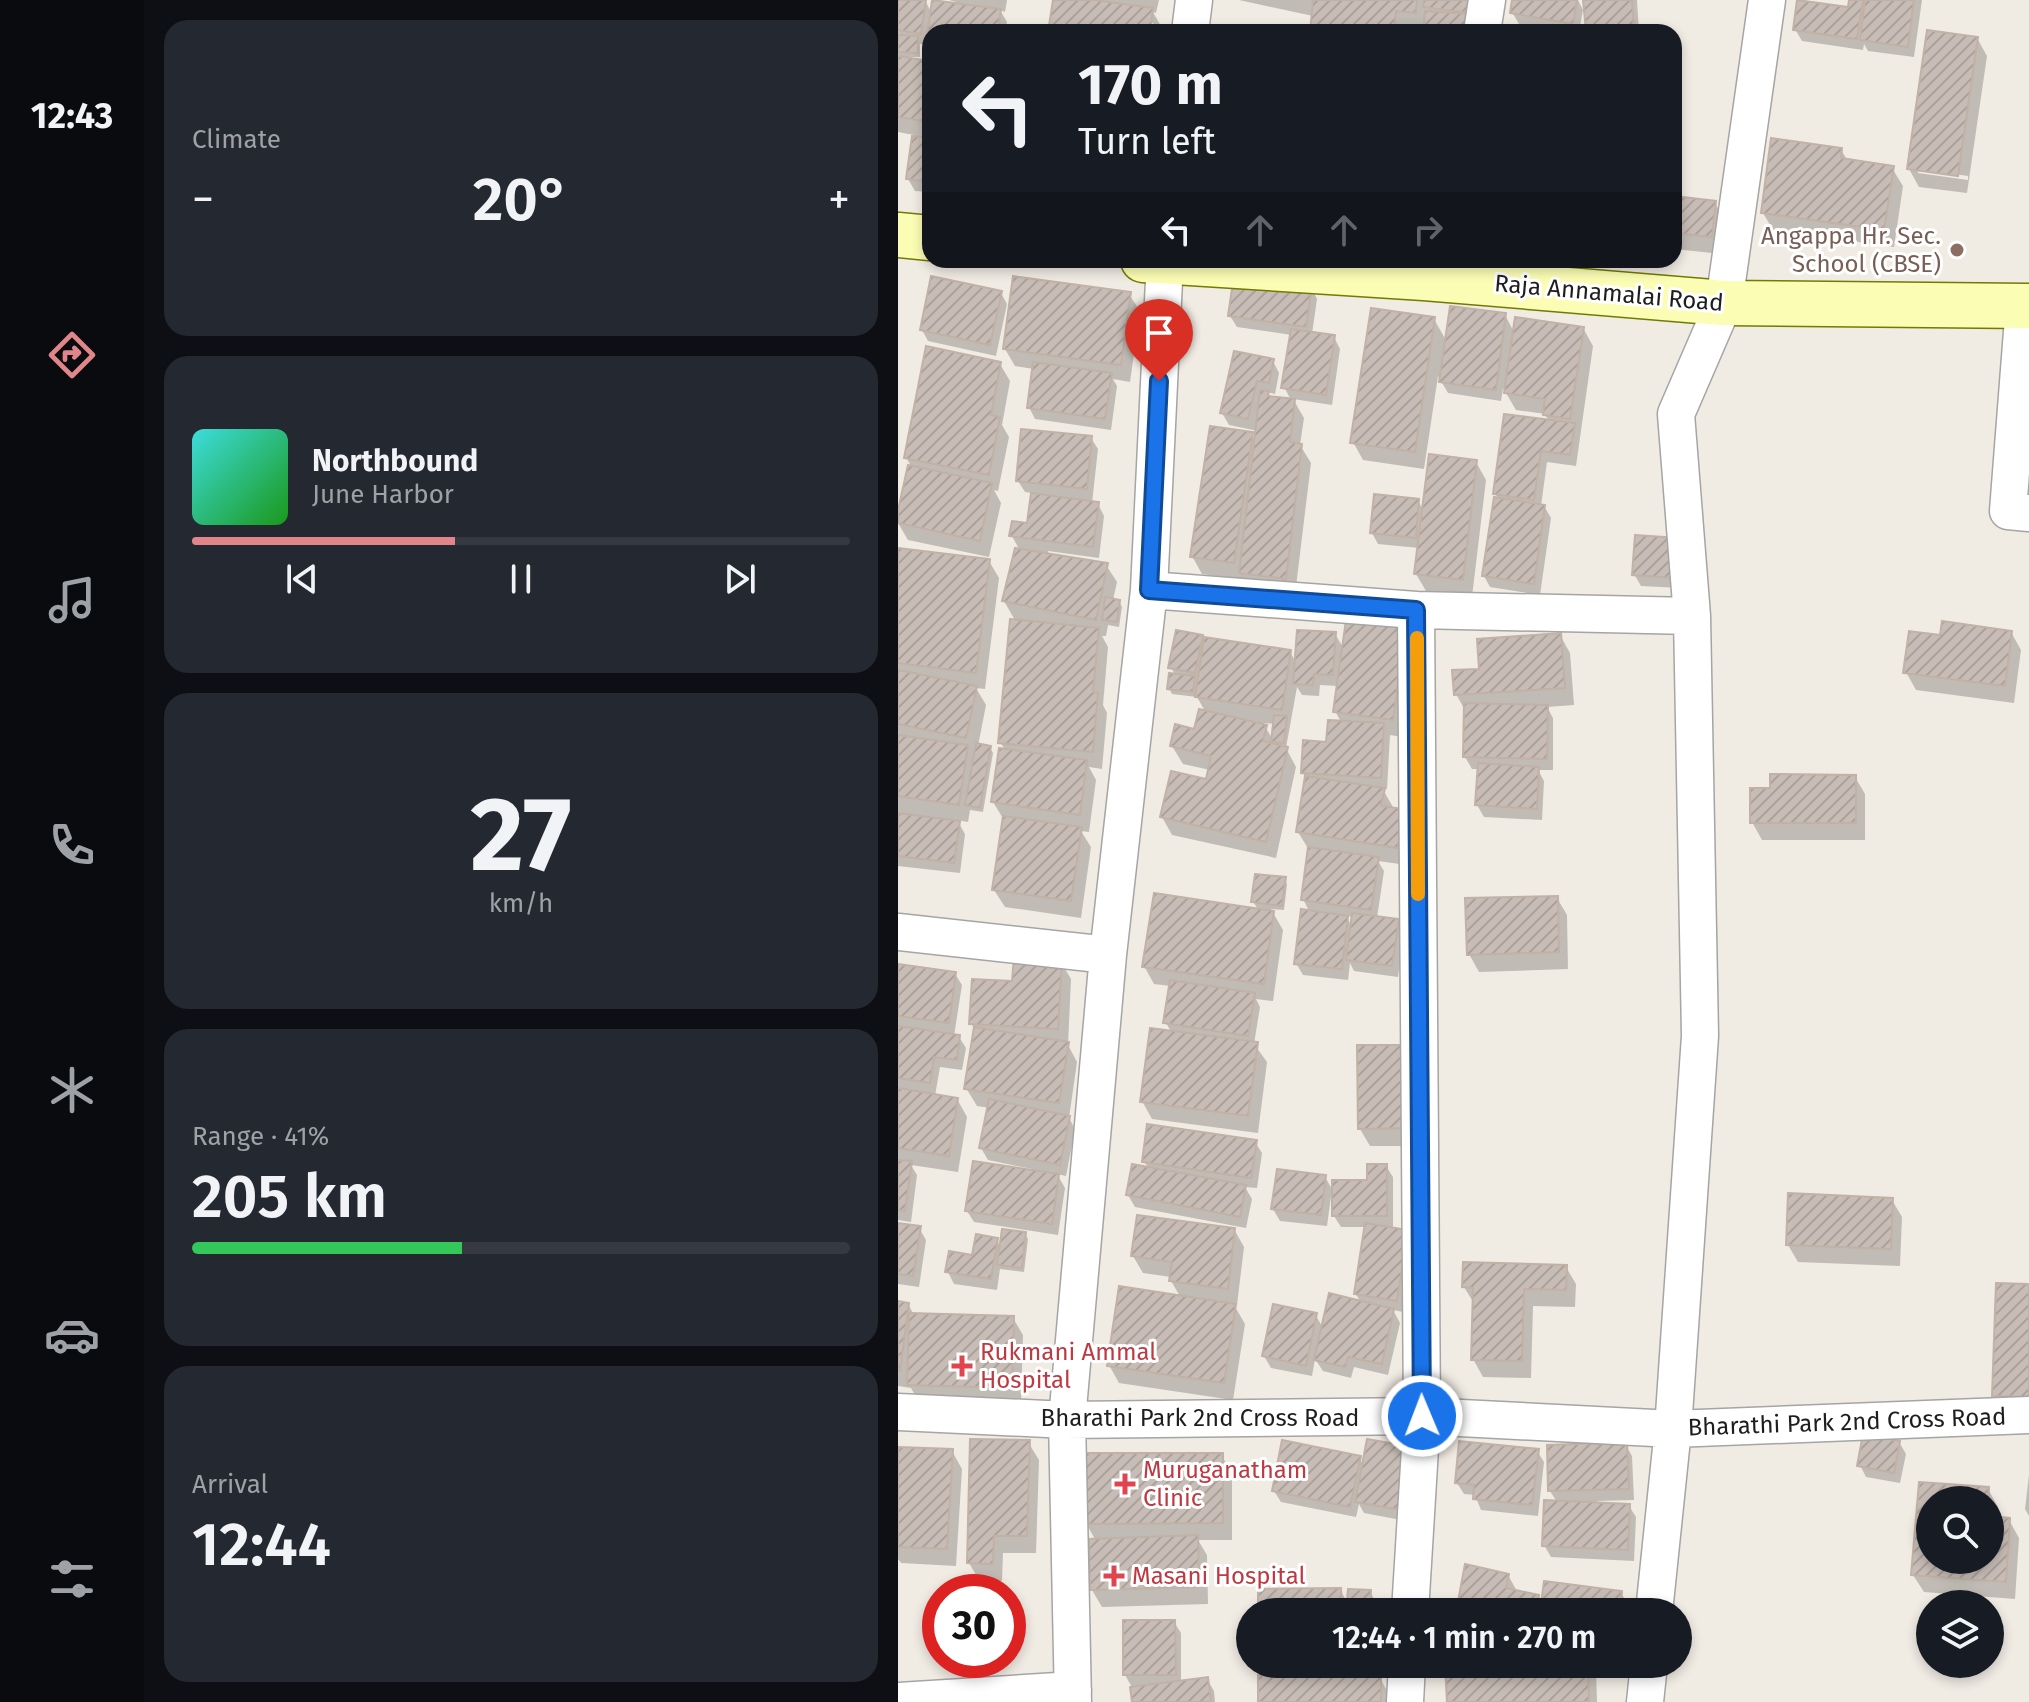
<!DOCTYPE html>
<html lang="en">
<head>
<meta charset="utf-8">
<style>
  :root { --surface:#171b24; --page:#242831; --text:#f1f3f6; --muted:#9ea1a6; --line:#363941; --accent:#e0868b }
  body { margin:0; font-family:"Fira Sans",sans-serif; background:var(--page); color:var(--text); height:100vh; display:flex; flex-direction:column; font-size:30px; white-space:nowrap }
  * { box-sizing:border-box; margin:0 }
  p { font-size:26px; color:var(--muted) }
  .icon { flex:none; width:44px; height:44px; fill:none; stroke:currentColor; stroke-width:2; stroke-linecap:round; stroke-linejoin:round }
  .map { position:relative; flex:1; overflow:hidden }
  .details { display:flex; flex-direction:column; gap:20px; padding:20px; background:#0d0f14; width:754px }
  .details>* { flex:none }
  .guide { position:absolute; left:24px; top:24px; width:760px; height:244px; border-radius:24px; box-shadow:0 4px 12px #0003; background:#171b24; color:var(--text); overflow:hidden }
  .buttons { position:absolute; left:1018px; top:1486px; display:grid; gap:16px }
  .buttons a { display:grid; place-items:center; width:88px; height:88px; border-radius:50%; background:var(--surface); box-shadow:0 4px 12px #0003; font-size:40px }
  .speed { position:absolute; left:24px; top:1574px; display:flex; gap:16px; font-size:40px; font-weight:700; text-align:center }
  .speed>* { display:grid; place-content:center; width:104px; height:104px; border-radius:50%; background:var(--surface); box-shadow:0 4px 12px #0003; line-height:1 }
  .speed .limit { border:12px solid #d22; background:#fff; color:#111 }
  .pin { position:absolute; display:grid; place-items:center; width:68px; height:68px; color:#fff; margin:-82px -34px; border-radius:50% 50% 50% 0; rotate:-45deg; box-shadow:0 0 8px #0007 }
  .pin .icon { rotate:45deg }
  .me { position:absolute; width:88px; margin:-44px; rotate:359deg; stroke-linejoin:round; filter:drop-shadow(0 0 6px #0008) }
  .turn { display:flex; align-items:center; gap:28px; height:168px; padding:0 24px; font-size:36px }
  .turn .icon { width:104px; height:104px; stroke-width:2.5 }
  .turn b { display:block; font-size:56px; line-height:68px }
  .lanes { display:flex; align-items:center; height:76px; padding:0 24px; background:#0003; justify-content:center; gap:40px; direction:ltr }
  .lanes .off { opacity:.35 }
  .big { font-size:60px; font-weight:600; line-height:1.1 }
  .details .tile { flex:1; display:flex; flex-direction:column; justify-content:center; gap:12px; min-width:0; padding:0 28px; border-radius:24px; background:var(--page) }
  .details .dial { align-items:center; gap:0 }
  .dial b { font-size:104px; line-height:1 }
  .song { display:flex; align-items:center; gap:24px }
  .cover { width:96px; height:96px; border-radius:12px; background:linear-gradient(135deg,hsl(180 70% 55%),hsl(120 70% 35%)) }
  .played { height:8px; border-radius:4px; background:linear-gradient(90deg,var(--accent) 40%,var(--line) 40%) }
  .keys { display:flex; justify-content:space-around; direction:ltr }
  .heat { display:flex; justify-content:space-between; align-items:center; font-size:44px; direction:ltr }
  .charge { height:12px; border-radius:6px; background:linear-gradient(90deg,#34c759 41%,var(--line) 0) }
  .trip { position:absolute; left:338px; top:1598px; width:456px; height:80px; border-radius:40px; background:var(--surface); box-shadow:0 4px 12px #0003; font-weight:600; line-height:80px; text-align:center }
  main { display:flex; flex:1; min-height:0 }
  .tabs { display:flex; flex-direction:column; width:144px; justify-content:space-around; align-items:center; background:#090b0e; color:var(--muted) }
  .tabs .icon { width:56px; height:56px }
  .tabs .active { color:var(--accent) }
  .tabs b { font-size:36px; color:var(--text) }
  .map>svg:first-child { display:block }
  .shadow { fill:#0003; fill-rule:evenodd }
  .building { fill:url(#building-hatch); stroke:#c2b1a5; stroke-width:2 }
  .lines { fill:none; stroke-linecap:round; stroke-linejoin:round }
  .street-casing { stroke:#a5a5a5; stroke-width:39 }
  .secondary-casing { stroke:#727a00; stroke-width:47 }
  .street { stroke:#fff; stroke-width:36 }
  .secondary { stroke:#fcfdb4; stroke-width:44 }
  .route-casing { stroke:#114b97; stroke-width:20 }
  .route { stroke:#1a73e8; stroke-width:14 }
  .slow { stroke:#f59e0b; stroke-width:14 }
  .education-dot { fill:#8d6e63; stroke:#fff; stroke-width:3 }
  .health-dot { fill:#e0444e; stroke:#fff; stroke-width:3 }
  .labels { text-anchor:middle; stroke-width:6; stroke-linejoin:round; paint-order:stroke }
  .education-label { font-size:24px; fill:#785e54; stroke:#fff; text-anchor:end }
  .street-label { font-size:24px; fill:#1e1e1e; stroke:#fff }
  .health-label { font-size:24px; fill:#be3a42; stroke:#fff; text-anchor:start }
</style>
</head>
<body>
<main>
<nav class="tabs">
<b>12:43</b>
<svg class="icon active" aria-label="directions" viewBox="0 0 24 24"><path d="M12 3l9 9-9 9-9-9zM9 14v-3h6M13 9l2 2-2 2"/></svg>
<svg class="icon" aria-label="music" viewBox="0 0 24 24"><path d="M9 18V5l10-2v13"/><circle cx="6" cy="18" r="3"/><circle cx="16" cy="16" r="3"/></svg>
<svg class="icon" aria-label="phone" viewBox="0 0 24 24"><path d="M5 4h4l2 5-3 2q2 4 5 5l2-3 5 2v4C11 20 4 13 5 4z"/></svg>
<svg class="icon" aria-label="climate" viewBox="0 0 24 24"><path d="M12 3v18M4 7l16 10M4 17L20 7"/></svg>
<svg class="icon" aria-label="car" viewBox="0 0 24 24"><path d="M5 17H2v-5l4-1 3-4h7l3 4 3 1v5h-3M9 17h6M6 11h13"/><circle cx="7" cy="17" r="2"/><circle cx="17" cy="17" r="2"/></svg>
<svg class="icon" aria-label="filters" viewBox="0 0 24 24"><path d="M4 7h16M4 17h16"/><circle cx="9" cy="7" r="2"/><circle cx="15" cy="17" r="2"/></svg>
</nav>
<section class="details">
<div class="tile"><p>Climate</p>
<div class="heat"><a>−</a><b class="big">20°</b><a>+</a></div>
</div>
<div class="tile">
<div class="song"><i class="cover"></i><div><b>Northbound</b><p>June Harbor</p></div></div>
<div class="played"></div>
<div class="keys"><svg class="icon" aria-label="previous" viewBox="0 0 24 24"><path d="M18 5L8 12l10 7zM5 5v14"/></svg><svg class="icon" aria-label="pause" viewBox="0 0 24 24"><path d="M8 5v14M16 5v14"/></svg><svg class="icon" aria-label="next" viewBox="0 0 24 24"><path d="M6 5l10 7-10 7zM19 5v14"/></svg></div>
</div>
<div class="tile dial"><b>27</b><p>km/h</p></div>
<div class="tile"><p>Range · 41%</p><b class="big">205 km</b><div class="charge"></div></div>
<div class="tile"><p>Arrival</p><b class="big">12:44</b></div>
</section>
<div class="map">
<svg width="1131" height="1702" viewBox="0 0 1131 1702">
  <defs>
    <pattern id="building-hatch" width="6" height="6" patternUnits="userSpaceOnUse" patternTransform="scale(2)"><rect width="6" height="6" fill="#c8bdb6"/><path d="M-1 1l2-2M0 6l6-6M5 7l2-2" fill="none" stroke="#aba29c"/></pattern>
  </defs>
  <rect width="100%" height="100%" fill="#f0ebe3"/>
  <path class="shadow" d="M0,0H27L34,14L58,5V2L51,0H109L107,12L102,10L109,22L107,32H32V192L17,191L10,179L16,135L0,132ZM22,44L30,45L28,56L32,63L12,60V57H22Z
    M157,0L203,3L202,0H261L258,13L255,12L264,28L263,32H254L255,23H251L250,32H152Z
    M341,0H588L576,32H414L415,16Z
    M616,0H680L685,10L681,32H664L621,24L614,12Z
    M686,0H739L741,32H690Z
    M953,0H1024L1016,57L970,51L966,44L965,50L904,41L897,29L952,9Z
    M1079,38L1089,56L1069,193L1021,187L1011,169ZM1020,169L1070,176V180L1020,173Z
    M943,150L950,161L994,168L1005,186L996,247L875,230L865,213Z
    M776,198L817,203L827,221L824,254L776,249Z
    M413,287L419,299L414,334L436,337L442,349L434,405L395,399L406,418L402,445L413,463L397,595L347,580L304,574L294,556L354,434L358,442L360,431L331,425L324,413L375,361L381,373L377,394L369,392L372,398L393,400L386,387L394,335L339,327L332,316Z
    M103,293L109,304L98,356L30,341L24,330Z
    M231,294L242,311L232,382L215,379L219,386L213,430L137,419L131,407L136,369L117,366L107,349Z
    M607,315L616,332L685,328L695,346L678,466L649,462L643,506H646L653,518L642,595L592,587L586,576L601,499L597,494L651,422L647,414L618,410L605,388L603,401L550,393L540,376L526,469L465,460L455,442L536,319L549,342Z
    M102,364L112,381L104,425L111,437L100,491L96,490L103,503L91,557L10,540L0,523L14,468L8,457Z
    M193,438L200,449L194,503L200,504L206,516L201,558L150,551V555L208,565L219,582L215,600L221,601L224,607L221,627L210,625L208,636H204L210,647L205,705L209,713L204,769L191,767L198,780L191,832L183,831L193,847L183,918L107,907L96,890L106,820L95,802L108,751L102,742L118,622L106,601L122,551L114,536L131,526L135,493L127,492L120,481Z
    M578,462L588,480L574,597L528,591L518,574L521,548L480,544L474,533L520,501L526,511Z
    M739,537L783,588L743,586L736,574Z
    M0,555L91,561L101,578L87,689L78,688L88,705L80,746L92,748L95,753L85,812L72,810L70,822L59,820L67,834L62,873L0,866Z
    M507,630L504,737L492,735L489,789L484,788L495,807L509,865L480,861L486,871L479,918L499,921L506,933L500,977L456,971L452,963L450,980L405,975L398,963L412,913L405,899L411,850L400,832L408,779L405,773L430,744L443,722L437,711L440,686L422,685L421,696L404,695L399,687L388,748L398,767L378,858L274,835L264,817L310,781L312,770L285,764L274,746L298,731L308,713L299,697L274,694L271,688L277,675L273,667L303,637L307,644L392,652L399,664L437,634L446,649ZM365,723L377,724L375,740ZM448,916L456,917L454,927Z
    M1113,632L1123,650L1116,703L1018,690L1008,672L1043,638Z
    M662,635L672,653L676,705L649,707L655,718V770H640L646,781L644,820L586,817L579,805L581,769H574L567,757L568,712L558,694L584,671Z
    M957,777L967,794V840H864L854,822L874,790Z
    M386,879L389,884L386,910L373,909L385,930L375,1001L358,999L362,1007L356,1044L369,1062L360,1133L254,1119L244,1101L274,1033L268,1023L273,986L256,984L246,966L360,910L355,901Z
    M659,898L669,915L670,969L581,972L571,954Z
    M163,962L173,979L170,1045L179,1062L171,1118L177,1129L168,1176L159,1174L167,1188L160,1235L76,1222L69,1211L133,1172L134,1169L90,1160L83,1148L92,1108L79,1106L68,1088L77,1030L73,1023L116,983Z
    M0,966L57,974L64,985L56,1036L61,1037L68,1048L64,1070L42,1067L37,1096L59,1099L69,1117L60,1172L13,1165L19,1175L13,1222L0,1220Z
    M514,1070L528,1146H472L462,1129Z
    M357,1142L364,1153L359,1188L347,1187L354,1199L348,1228L237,1207L230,1195L251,1169L246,1161Z
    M488,1166L495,1177V1230L515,1244L505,1312L495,1310L502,1323L490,1375L456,1367L453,1378L425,1371L417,1359L414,1376L373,1368L366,1356L417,1314L425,1328L463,1303L458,1294L469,1227H443L436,1216Z
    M427,1177L434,1189L429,1226L382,1221L375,1209Z
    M994,1200L1004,1217L1002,1266L900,1262L890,1245Z
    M0,1225L21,1228L28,1240L21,1287L0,1284Z
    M336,1229L346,1247L339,1305H336L347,1324L335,1400L221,1383L211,1365L283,1298L273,1281V1277L245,1273L235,1256Z
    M127,1234L130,1239L126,1272L102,1269L99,1290L56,1284L50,1272L76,1257L99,1240L103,1248Z
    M668,1267L678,1284L677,1307L635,1306L633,1378L585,1377L575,1359L577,1305L566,1287Z
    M1131,1286V1419L1109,1418L1096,1396Z
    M0,1303L10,1304L16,1315L115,1318L125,1335L123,1405L21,1402L13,1388L0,1386Z
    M471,1441L508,1521L466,1513L461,1504L458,1517L383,1502L376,1491L461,1458L466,1466Z
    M130,1442L141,1460L138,1553H105L104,1581L81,1580L71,1563Z
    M1001,1442L1008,1454L1002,1483L968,1477L962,1465Z
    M727,1444L734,1456L736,1500L699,1501V1504L731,1506L738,1517L736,1561L653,1557L646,1545L659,1502L652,1491Z
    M0,1449L54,1451L64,1469L58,1566L3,1563L0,1559Z
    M639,1451L646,1462L640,1516L583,1510L577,1495L566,1494L559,1483Z
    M323,1455L334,1472V1540H300L309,1555L310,1604L204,1607L194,1590L198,1541L188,1523Z
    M1131,1475V1516L1127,1509Z
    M1023,1484L1090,1489L1100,1507L1099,1519L1111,1520L1121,1538L1117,1599L1026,1592L1015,1575ZM1032,1500H1092V1560H1032Z
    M610,1575L620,1593L640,1597L645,1606L723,1593L730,1604L729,1612H560Z
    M442,1590L451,1605L472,1592L479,1604L478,1612H362Z
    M276,1622L283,1633V1683L309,1679L316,1691L317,1702H236L235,1689L227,1675Z
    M365,1664H453V1678H482L492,1696V1702H362L373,1677Z
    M549,1664H694L698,1670L699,1702H551Z"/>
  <path class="building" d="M0,0H28L23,34L0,30Z
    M34,0L103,9L100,32H32V58L26,57Z
    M155,0H197L255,8L252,32H150Z
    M415,0H519L518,13L498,11L496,32H412Z
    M526,0H574L572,13L525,7Z
    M614,0H679L675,24L612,13Z
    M685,0H734L736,28L688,31Z
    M899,0L950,7L951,0H965L959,39L895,30Z
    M967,0H1016L1010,47L962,40Z
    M527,11L571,14L569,32H525Z
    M1029,30L1080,37L1060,176L1009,169Z
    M0,35L20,36V53L0,52Z
    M0,56L32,61V122L0,117Z
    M14,136L32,138V182L8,179Z
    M873,138L944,148L943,158L996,166L986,230L863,213Z
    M776,196L818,201L814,237L776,233Z
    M336,275L414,286L408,327L330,316Z
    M33,276L104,291L92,345L22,330Z
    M115,276L233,292L223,365L105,349Z
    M552,306L608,313L598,390L541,382Z
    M473,308L537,317L517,452L452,443Z
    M617,317L686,327L672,419L645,415L647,399L606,393Z
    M393,329L437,335L428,395L383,388Z
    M28,346L103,362L93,415L102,417L91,475L6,458Z
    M336,351L376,359L371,383L359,381L350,419L322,413Z
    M135,362L214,373L207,419L129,408Z
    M362,390L371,391L370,396L397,399L392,442L404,444L388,579L341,573Z
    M606,414L677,423L672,455L643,451L636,500L595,494Z
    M312,426L355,432L336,563L292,557Z
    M123,429L194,436L189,489L118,481Z
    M531,454L579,460L565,580L516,574Z
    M10,465L94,483L82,541L0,523V510Z
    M133,493L201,502L195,547L111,536L114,521L129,523Z
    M476,494L521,499L518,538L472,533Z
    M596,497L647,505L636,584L584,576Z
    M737,535L780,538L777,578L734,575Z
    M0,548L92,559L78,673L0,663Z
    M117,548L210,563L198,620L104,601Z
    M207,597L222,600L219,622L204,620Z
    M112,619L201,628L195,692L200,693L195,752L100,743Z
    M448,620L508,628L495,720L435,712Z
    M1044,621L1114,631L1107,686L1005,673L1011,631L1042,635Z
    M278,630L305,635L297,673L270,668Z
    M399,630L438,632L435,675L416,674L415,685L395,684Z
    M663,633L667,688L556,695L554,670L581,669L579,639Z
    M306,637L393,650L384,710L297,697Z
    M0,670L79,686L68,738L0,724Z
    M271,673L297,676L295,692L269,689Z
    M566,703L650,705L649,759L565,757Z
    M301,709L369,725L365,741L390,747L368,842L262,817L273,771L308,779L313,756L272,746L277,724L296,729Z
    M376,715L389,716L386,743L373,742Z
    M430,720L486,723L483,778L403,773L405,740L428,742Z
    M0,735L70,745L61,805L0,796Z
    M78,743L93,746L82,808L67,805Z
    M101,748L189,760L182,815L93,802Z
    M580,763L641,767L639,809L577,805Z
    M872,774L958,775V823H852V788H872Z
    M407,776L487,788L483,806L506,809L500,848L398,832Z
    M0,813L62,821L56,863L0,856Z
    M105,816L184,827L173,901L94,890Z
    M410,847L481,857L473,910L403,900Z
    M357,874L388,877L384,906L353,902Z
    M256,893L376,911L366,984L244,967Z
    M660,896L661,952L569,955L567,898Z
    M403,909L450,916L444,969L396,964Z
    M454,913L501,919L494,966L448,960Z
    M116,957L164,960L160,1029L71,1024L74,979L114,981Z
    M0,964L58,972L51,1023L0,1016Z
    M272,980L357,993L350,1036L265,1023Z
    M0,1026L62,1035L59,1060L36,1057L32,1083L0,1078Z
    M76,1027L171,1042L161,1103L66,1089Z
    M252,1028L360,1042L350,1116L242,1102Z
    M459,1045H505L519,1128L460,1129Z
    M0,1088L60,1098L51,1156L0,1148Z
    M91,1099L172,1116L162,1165L81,1148Z
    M249,1124L359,1140L353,1178L244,1162Z
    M0,1160L14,1161L7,1211L0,1210Z
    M75,1161L161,1174L154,1224L67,1211Z
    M234,1164L348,1185L342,1217L228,1195Z
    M469,1164H489V1216H434V1180H469Z
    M379,1169L428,1175L423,1215L373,1209Z
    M890,1193L995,1198L993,1249L888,1245Z
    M239,1215L337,1228L330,1289L271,1281L274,1262L233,1256Z
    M0,1223L23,1226L15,1276L0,1274Z
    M467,1223L510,1230L499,1301L456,1294Z
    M104,1229L128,1232L124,1268L99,1265Z
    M78,1234L100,1238L93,1279L47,1272L51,1251L74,1255Z
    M565,1262L669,1265L668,1290L626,1289L624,1361L573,1360L575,1288L564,1287Z
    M1098,1283L1131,1284V1397L1094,1396Z
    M221,1286L338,1304L326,1383L209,1366Z
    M431,1293L496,1309L484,1364L450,1357L447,1367L416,1360Z
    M0,1301L11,1303L2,1371L0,1370Z
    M375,1304L419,1313L408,1366L364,1356Z
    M11,1313L116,1316L114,1388L9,1385Z
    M965,1434L1002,1441L996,1473L959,1466Z
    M72,1439L132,1440L129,1536H96L95,1564L69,1563Z
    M469,1439L515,1447L503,1510L457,1502Z
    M384,1440L463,1456L452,1507L374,1491Z
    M561,1441L641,1449L634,1505L575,1499L576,1485L557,1483Z
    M729,1442L731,1489L650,1491L649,1445Z
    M0,1447L55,1449L49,1549L0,1547Z
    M186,1453H325V1523L186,1524Z
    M1021,1482L1091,1487L1090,1500H1032V1560H1092V1516L1112,1518L1108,1582L1013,1575Z
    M646,1500L732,1504L730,1550L644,1546Z
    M300,1535L301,1587L192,1590L191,1539Z
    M567,1564L611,1574L608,1588L641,1595L638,1612H558Z
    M646,1581L724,1591L722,1612H642Z
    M443,1588L444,1612H360V1589Z
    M450,1589L473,1590L472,1612H448Z
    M225,1620H277L278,1675H225Z
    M547,1664H690L691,1702H549Z
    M360,1675L483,1676V1702H360Z
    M310,1677L313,1702H234L232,1687Z"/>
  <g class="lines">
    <g class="street-casing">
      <path id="street" d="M292,32L296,0
        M584,32L589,0
        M1126,306L1110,511L1131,513
        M251,590L518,610
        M0,932L210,955
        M0,1412L169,1420L524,1416L775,1429L1131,1415
        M512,1612L524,1416L518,610L794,616
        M756,1612L775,1429L802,1036L794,616L778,414L826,303L869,0
        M0,1701L175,1690
        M175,1702L169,1420L210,955L251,590L267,260
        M507,1702L509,1664
        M747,1702L751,1664"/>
    </g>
    <g class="secondary-casing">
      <path id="secondary" d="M0,235L32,238
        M245,260L526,278L826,303L1131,306"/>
    </g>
    <use href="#street" class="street"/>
    <use href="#secondary" class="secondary"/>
  </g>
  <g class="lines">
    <g class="route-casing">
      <path id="route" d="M261,381L251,590L518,610L524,1416"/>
    </g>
    <use href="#route" class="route"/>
    <path class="slow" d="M519,638L520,894"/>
  </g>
  <circle class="education-dot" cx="1059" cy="250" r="8"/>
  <g class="health-dot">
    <path d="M60 1354h8v8h8v8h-8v8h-8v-8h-8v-8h8z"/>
    <path d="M223 1472h8v8h8v8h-8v8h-8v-8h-8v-8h8z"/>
    <path d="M212 1564h8v8h8v8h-8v8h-8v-8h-8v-8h8z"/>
  </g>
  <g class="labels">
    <g class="education-label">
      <text x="1043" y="244">Angappa Hr. Sec.<tspan x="1043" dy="28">School (CBSE)</tspan></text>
    </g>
    <g class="street-label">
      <text transform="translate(711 293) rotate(5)" y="8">Raja Annamalai Road</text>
      <text x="302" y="1426">Bharathi Park 2nd Cross Road</text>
      <text transform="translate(949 1422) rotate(-2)" y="8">Bharathi Park 2nd Cross Road</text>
    </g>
    <g class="health-label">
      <text x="82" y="1360">Rukmani Ammal<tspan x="82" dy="28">Hospital</tspan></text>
      <text x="245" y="1478">Muruganatham<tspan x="245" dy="28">Clinic</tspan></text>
      <text x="234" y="1584">Masani Hospital</text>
    </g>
  </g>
</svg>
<div class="buttons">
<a><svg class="icon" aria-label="search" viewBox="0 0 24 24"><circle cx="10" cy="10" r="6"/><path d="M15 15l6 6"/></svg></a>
<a><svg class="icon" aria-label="layers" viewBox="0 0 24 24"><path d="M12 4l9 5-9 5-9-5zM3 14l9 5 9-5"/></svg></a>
</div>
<div class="speed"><div class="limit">30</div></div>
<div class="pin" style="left:261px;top:381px;background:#d93025"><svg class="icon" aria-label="arrive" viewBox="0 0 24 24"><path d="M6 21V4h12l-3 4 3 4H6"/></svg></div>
<svg class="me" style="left:524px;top:1416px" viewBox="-20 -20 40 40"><circle r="17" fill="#1a73e8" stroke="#fff" stroke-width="3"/><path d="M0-11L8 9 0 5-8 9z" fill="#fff"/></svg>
<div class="trip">12:44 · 1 min · 270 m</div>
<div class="guide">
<div class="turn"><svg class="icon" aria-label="left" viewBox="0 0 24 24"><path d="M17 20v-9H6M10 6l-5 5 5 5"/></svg><div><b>170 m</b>Turn left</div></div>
<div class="lanes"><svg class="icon" aria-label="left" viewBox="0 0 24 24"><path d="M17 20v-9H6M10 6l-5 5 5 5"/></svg><svg class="icon off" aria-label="ahead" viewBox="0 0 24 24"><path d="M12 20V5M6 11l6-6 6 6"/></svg><svg class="icon off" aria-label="ahead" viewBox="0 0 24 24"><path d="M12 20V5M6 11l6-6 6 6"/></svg><svg class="icon off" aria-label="right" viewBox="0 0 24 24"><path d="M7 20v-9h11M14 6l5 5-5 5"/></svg></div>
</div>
</div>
</main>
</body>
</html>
